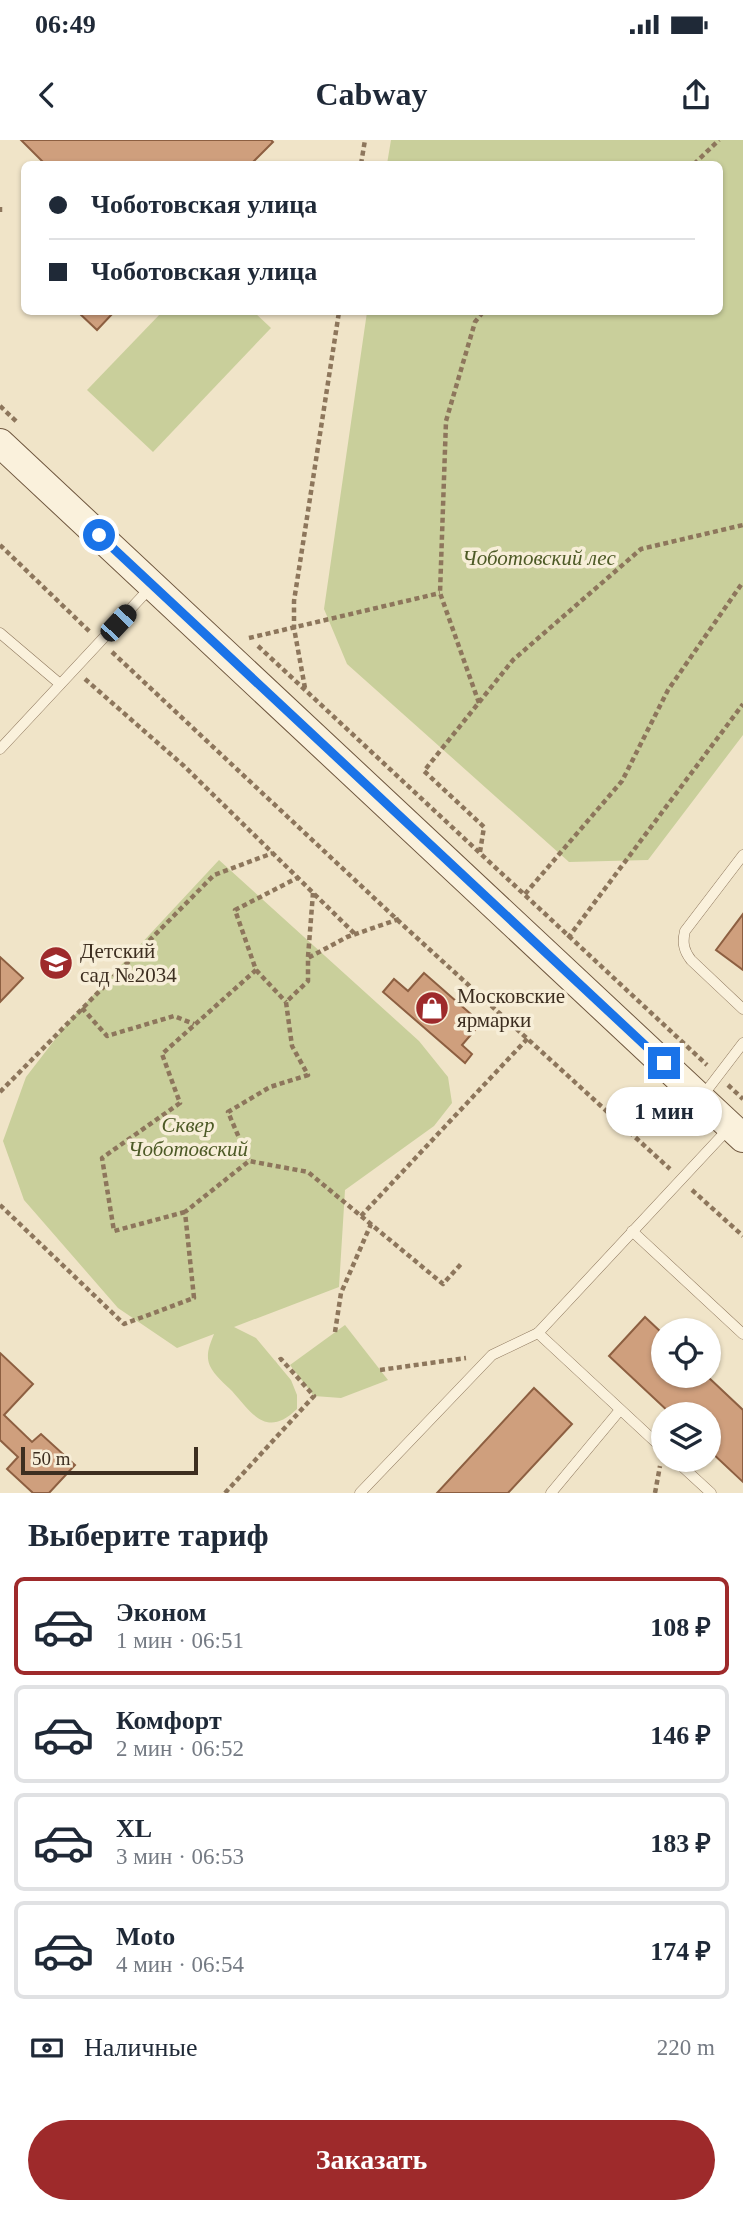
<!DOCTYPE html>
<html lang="ru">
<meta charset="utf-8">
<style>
body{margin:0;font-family:"Times New Roman",serif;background:#f6f6f7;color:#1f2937;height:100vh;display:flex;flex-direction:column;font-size:26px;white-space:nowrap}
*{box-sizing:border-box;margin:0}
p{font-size:23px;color:#747a83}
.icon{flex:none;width:38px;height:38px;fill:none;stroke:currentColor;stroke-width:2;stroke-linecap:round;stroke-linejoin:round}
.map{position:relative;height:1353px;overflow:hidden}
.panel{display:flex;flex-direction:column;background:#fff;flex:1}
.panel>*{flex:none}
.banner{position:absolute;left:21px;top:21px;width:702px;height:154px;border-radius:10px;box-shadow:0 2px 5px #0004;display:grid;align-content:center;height:154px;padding:0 28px;background:#fff}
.buttons{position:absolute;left:651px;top:1178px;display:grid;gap:14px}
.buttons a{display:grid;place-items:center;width:70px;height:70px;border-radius:50%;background:#fff;box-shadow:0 2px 5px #0004;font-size:35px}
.scale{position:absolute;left:21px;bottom:18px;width:177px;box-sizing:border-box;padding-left:7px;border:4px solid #3d2e20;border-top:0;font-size:19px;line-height:24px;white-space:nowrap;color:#3d2e20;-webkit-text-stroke:5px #f7eed8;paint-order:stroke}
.end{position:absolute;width:32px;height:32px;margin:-16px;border:9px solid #1a73e8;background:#fff;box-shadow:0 0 0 4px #fff}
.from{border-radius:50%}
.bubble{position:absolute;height:49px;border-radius:24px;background:#fff;box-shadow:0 2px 5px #0004;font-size:23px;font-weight:700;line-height:49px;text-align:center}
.car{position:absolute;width:21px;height:42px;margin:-21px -10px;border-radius:9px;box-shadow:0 0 5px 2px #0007;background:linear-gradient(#222 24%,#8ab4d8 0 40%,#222 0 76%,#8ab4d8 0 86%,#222 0)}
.banner b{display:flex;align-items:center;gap:24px;height:66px;font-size:26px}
.banner b+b{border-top:2px solid #e0e1e3}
.banner i{width:18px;height:18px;background:#1f2937}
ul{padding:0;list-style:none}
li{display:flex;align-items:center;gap:21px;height:98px;margin:0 14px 10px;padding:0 14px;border:4px solid #e0e1e3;border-radius:10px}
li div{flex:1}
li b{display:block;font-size:26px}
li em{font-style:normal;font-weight:700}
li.active{border-color:#9e2a2b}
li>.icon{width:63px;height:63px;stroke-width:1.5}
h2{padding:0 28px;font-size:32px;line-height:84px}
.pay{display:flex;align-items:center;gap:18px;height:77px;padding:0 28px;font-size:26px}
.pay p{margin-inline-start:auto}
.cta{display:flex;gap:14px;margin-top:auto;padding:14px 28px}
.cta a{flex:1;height:80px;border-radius:42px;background:#9e2a2b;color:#fff;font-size:28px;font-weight:700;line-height:80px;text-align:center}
.status{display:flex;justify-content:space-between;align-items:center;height:49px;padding:0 35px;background:#fff;direction:ltr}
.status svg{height:19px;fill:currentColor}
header{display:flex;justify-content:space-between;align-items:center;height:91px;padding:0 28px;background:#fff;font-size:32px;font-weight:700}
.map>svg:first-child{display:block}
</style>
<div class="status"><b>06:49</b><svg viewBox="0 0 49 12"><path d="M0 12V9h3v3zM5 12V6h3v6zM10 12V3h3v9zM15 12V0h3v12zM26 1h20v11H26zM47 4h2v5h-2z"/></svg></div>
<header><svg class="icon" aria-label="back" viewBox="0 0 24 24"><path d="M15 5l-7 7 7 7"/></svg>Cabway<svg class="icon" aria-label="share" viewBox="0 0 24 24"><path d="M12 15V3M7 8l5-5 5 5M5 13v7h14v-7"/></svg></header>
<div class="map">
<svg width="743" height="1353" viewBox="0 0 743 1353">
<rect width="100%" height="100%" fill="#f0e4c8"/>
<!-- green -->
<g fill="#c9cf9b">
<path d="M391,0H743V595L648,720L569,722L347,524L324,469L367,172H719V24H387Z"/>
<path d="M162,172H254L271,188L153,312L87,250Z"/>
<path d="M219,720L419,901L448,937L452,963L434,986L345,1050L339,1147L234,1187L256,1198L291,1240L297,1255V1269C267,1298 253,1275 232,1251C225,1244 214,1235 210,1226C205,1214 210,1205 214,1194L177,1208L118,1168L24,1060L3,1001L26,937L70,880Z"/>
<path d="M345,1185L388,1240L341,1258L314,1256L290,1225Z"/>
</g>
<!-- building -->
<g fill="#cf9f7d" stroke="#8d5f41" stroke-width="2">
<path d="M21,0H271L273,2L251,24H45Z"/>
<path d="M78,172H114L97,190Z"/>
<path d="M743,774V830L716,810Z"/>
<path d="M0,817L23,838L0,862Z"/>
<path d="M424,833L481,883L462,905L472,914L465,923L383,852L394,839L408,851Z"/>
<path d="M645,1177L663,1194V1236H707L743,1270V1342L709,1310V1274H671L609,1216Z"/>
<path d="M0,1213L33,1244L4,1275L32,1302L41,1294L75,1325L49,1353H33L7,1329L18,1317L0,1300Z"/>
<path d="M534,1248L572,1284L508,1353H437Z"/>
</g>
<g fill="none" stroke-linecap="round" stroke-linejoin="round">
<!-- lane casing -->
<g stroke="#8d765c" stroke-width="11">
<g id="lane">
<path d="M0,493L60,544"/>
<path d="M0,609L150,448"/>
<path d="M743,715L685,791C682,803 684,811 691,820L743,869"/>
<path d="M701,958L743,903"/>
<path d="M632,1091L743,1194"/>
<path d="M663,1309L538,1193L730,987"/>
<path d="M675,1320L711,1353"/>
<path d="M360,1353L492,1215L538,1193"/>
<path d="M551,1353L620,1270"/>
</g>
</g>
<!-- secondary casing -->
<g stroke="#6f573f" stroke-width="30">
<path id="secondary" d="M0,303L743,998"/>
</g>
<!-- path -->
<g stroke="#8d765c" stroke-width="4.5" stroke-dasharray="5 3.5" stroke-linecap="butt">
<path d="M361,24L365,0"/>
<path d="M694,24L719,0"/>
<path d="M0,67V73"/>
<path d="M0,266L18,283"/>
<path d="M0,405L90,492"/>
<path d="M249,498L440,453"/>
<path d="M258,506L707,925"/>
<path d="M112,512L405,787L670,1029"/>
<path d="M85,539L184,626L355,794"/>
<path d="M305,548L294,488V461L339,172"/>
<path d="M479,563L440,453L446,281L475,182L483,172"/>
<path d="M480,712L484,687L424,631L513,520L641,409L743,385"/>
<path d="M525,754L622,641L668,550L743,442"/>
<path d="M399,779L347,797L308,818V841L286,862L292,906L308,935L270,947L228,972L249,1021L308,1032L443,1144L461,1124"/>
<path d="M568,798L743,564"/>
<path d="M308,817L313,753"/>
<path d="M256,830L286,862"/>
<path d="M82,868L107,896L174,876L194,884"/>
<path d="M728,945L743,959"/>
<path d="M0,952L214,735L273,713"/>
<path d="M692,1050L743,1096"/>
<path d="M0,1065L124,1184L194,1158L185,1072L249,1021"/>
<path d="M185,1072L114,1091L102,1018L180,963L162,914L256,830L235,770L299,737"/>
<path d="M361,1076L528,898"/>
<path d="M335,1192L341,1153L371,1084"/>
<path d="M380,1230L466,1218"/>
<path d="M225,1353L314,1256L281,1219L276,1222"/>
<path d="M655,1353L660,1326"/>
</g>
<!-- lane -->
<use href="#lane" stroke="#faf1dc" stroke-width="10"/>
<!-- secondary -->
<use href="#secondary" stroke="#faf1dc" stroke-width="28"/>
</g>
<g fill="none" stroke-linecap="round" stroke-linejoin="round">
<!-- route -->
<path stroke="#1a73e8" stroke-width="9" d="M99,395L664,923"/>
</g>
<!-- icons -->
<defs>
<g id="school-disc" transform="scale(1.75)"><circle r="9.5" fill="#9e2a2b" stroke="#f7eed8"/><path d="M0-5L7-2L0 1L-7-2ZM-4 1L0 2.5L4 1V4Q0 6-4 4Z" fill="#fff"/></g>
<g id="shop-disc" transform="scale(1.75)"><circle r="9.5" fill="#9e2a2b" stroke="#f7eed8"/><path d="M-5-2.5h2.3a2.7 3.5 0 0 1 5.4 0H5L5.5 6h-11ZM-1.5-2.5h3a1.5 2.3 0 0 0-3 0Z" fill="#fff"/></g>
</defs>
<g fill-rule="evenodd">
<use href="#school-disc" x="56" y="823"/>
<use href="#shop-disc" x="432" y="868"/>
</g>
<g text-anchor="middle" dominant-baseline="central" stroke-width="7" stroke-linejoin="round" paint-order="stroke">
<!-- park labels -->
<g font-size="21" font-style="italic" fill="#4d5a26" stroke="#f7eed8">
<text x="539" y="418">Чоботовский лес</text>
<text x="188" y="985">Сквер<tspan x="188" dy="24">Чоботовский</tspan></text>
</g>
<!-- poi labels -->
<g font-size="21" fill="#3d2e20" stroke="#f7eed8" text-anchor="start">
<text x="80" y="811">Детский<tspan x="80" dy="24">сад №2034</tspan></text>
<text x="457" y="856">Московские<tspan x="457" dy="24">ярмарки</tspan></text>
</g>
</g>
</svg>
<div class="buttons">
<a><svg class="icon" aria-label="locate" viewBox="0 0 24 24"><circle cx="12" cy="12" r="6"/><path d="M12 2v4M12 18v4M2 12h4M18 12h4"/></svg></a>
<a><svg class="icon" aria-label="layers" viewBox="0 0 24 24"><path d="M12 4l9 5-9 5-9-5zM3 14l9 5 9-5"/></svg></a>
</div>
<div class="scale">50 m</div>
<i class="end from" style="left:99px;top:395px"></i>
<i class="end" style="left:664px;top:923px"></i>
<div class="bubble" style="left:606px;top:947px;width:116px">1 мин</div>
<i class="car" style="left:118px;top:483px;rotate:43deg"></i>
<div class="banner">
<b><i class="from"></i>Чоботовская улица</b>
<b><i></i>Чоботовская улица</b>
</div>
</div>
<section class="panel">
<h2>Выберите тариф</h2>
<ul>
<li class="active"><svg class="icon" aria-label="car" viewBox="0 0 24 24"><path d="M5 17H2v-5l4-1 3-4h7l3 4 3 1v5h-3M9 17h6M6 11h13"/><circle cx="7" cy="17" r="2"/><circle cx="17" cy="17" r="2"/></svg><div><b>Эконом</b><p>1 мин · 06:51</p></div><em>108 ₽</em></li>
<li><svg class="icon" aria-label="car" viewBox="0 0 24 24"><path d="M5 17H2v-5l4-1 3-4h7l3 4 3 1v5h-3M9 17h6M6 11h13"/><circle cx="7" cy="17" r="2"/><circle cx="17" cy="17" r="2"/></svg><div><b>Комфорт</b><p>2 мин · 06:52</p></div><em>146 ₽</em></li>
<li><svg class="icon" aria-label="car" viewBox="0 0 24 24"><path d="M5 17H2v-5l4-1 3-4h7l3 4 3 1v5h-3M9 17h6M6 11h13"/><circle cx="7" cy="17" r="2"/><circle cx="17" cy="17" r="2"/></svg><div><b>XL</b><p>3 мин · 06:53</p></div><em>183 ₽</em></li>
<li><svg class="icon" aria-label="car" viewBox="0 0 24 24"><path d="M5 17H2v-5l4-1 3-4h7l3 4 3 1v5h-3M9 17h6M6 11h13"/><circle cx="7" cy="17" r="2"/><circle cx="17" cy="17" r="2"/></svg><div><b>Moto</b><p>4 мин · 06:54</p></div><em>174 ₽</em></li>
</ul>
<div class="pay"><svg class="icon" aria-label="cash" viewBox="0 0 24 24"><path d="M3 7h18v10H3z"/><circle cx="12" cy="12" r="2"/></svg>Наличные<p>220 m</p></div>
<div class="cta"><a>Заказать</a></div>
</section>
